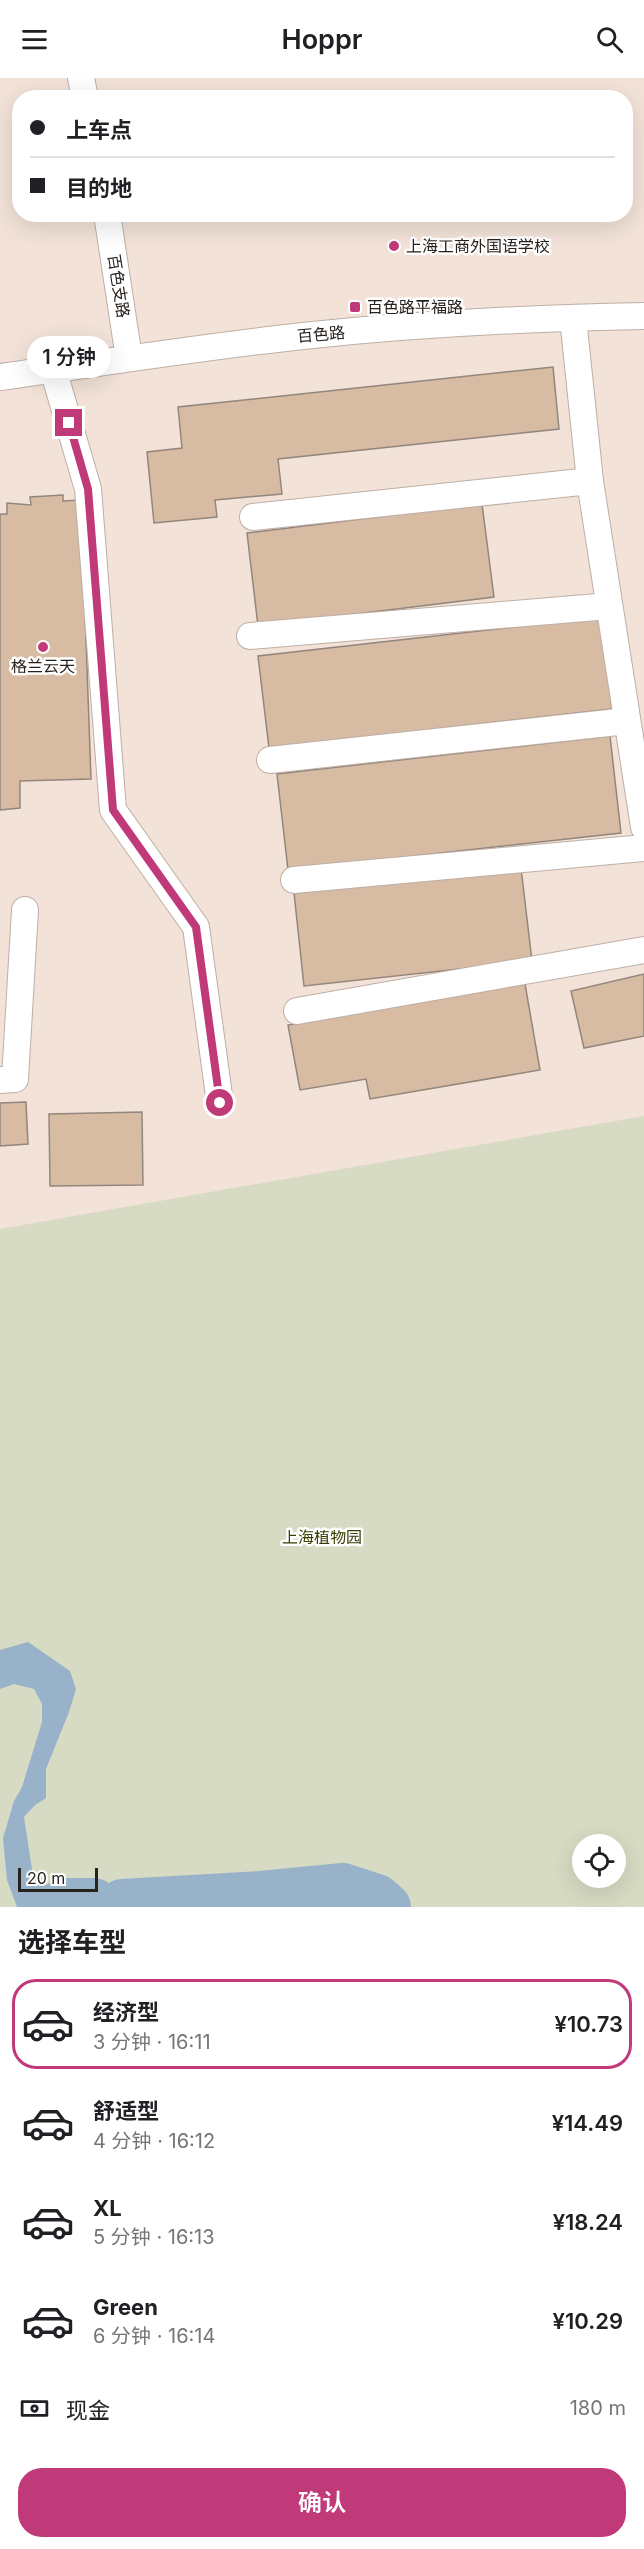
<!DOCTYPE html>
<html lang="zh">
<meta charset="utf-8">
<style>
body{margin:0;font-family:Inter,"Noto Sans SC",sans-serif;background:#f2f2f2;color:#202124;height:100vh;display:flex;flex-direction:column;font-size:22px;white-space:nowrap}
*{box-sizing:border-box;margin:0}
p{font-size:20px;color:#757577}
.icon{flex:none;width:33px;height:33px;fill:none;stroke:currentColor;stroke-width:2;stroke-linecap:round;stroke-linejoin:round}
.map{position:relative;height:1829px;overflow:hidden}
.details{display:flex;flex-direction:column;background:#fff;flex:1}
.details>*{flex:none}
.top-card{position:absolute;left:12px;top:12px;width:621px;height:132px;border-radius:24px;box-shadow:0 6px 24px #0002;display:grid;align-content:center;height:132px;padding:0 18px;background:#fff}
.controls{position:absolute;left:572px;top:1756px;display:grid;gap:12px}
.controls a{display:grid;place-items:center;width:54px;height:54px;border-radius:50%;background:#fff;box-shadow:0 6px 24px #0002;font-size:30px}
.scale{position:absolute;left:18px;bottom:15px;width:80px;box-sizing:border-box;padding-left:6px;border:3px solid #27221e;border-top:0;font-size:16px;line-height:21px;white-space:nowrap;color:#27221e;-webkit-text-stroke:4px #fff;paint-order:stroke}
.end{position:absolute;width:27px;height:27px;margin:-14px;border:8px solid #c03979;background:#fff;box-shadow:0 0 0 3px #fff}
.from{border-radius:50%}
.bubble{position:absolute;height:42px;border-radius:21px;background:#fff;box-shadow:0 6px 24px #0002;font-size:20px;font-weight:600;line-height:42px;text-align:center}
.top-card b{display:flex;align-items:center;gap:21px;height:57px;font-size:22px}
.top-card b+b{border-top:2px solid #e0e0e0}
.top-card i{width:15px;height:15px;background:#202124}
ul{padding:0;list-style:none}
li{display:flex;align-items:center;gap:18px;height:90px;margin:0 12px 9px;padding:0 6px;border:3px solid transparent;border-radius:24px}
li div{flex:1}
li b{display:block;font-size:22px}
li em{font-style:normal;font-weight:600}
li.current{border-color:#c03979}
li>.icon{width:54px;height:54px;stroke-width:1.5}
h2{padding:0 18px;font-size:27px;line-height:72px}
.pay{display:flex;align-items:center;gap:15px;height:66px;padding:0 18px;font-size:22px}
.pay p{margin-inline-start:auto}
.primary-button{display:flex;gap:12px;margin-top:auto;padding:12px 18px}
.primary-button a{flex:1;height:69px;border-radius:24px;background:#c03979;color:#fff;font-size:24px;font-weight:600;line-height:69px;text-align:center}
header{display:flex;justify-content:space-between;align-items:center;height:78px;padding:0 18px;background:#fff;font-size:27px;font-weight:600}
.map>svg:first-child{display:block}
</style>
<header><svg class="icon" aria-label="menu" viewBox="0 0 24 24"><path d="M4 6h16M4 12h16M4 18h16"/></svg>Hoppr<svg class="icon" aria-label="search" viewBox="0 0 24 24"><circle cx="10" cy="10" r="6"/><path d="M15 15l6 6"/></svg></header>
<div class="map">
<svg width="644" height="1829" viewBox="0 0 644 1829">
<rect width="100%" height="100%" fill="#f2e2d8"/>
<!-- green -->
<path fill="#d7dbc3" fill-rule="evenodd" d="M644,1038V1829H0V1151ZM582,1767H615V1800H582Z"/>
<!-- water -->
<path fill="#97b2c9" d="M28,1564L70,1593L76,1611L69,1634L46,1691V1720L35,1727L24,1739L33,1798C45,1805 65,1812 63,1829H17L7,1802L3,1760L14,1723L22,1709L42,1644V1626L34,1611L14,1606L0,1611V1572Z"/>
<g fill="none" stroke-linecap="round" stroke-linejoin="round">
<!-- river -->
<g stroke="#97b2c9" stroke-width="48">
<path d="M64,1824H94"/>
<path d="M122,1825L261,1817L343,1809L377,1820L387,1829"/>
</g>
</g>
<!-- building -->
<g fill="#d7bba3" stroke="#93867c" stroke-width="1.5">
<path d="M553,289L559,351L278,381L282,416L215,422L217,439L154,445L147,374L182,370L178,329Z"/>
<path d="M63,417V423L81,422L91,701L20,703V730L0,732V436H7V425L31,427L30,419Z"/>
<path d="M482,426L494,519L258,548L247,455Z"/>
<path d="M602,539L612,631L269,670L258,578Z"/>
<path d="M610,658L621,755L288,792L277,696Z"/>
<path d="M521,790L532,883L304,908L294,815Z"/>
<path d="M644,896V958L584,970L571,913Z"/>
<path d="M525,906L540,992L370,1021L366,1001L300,1012L288,947Z"/>
<path d="M26,1024L28,1066L0,1068V1025Z"/>
<path d="M142,1034L143,1107L50,1108L49,1036Z"/>
</g>
<g fill="none" stroke-linecap="round" stroke-linejoin="round">
<!-- minor casing -->
<g stroke="#beafa6" stroke-width="28">
<g id="minor">
<path d="M81,0L85,20"/>
<path d="M107,136L129,280"/>
<path d="M573,240L590,403"/>
<path d="M53,291L88,411L113,732L196,849L220,1025"/>
<path d="M0,299C101,285 201,269 303,258C416,246 530,240 644,238"/>
<path d="M253,439L590,403L644,749"/>
<path d="M250,558L609,528"/>
<path d="M270,682L627,643"/>
<path d="M294,802L644,770"/>
<path d="M297,933L644,872"/>
<path d="M0,1002L15,1001L25,832"/>
</g>
</g>
<!-- minor -->
<use href="#minor" stroke="#fff" stroke-width="26"/>
</g>
<g fill="none" stroke-linecap="round" stroke-linejoin="round">
<!-- route -->
<path stroke="#c03979" stroke-width="8" d="M69,345L88,411L113,732L196,849L220,1025"/>
</g>
<!-- markers -->
<g fill="#c03979" stroke="#fff" stroke-width="2">
<circle cx="394" cy="168" r="6"/>
<rect x="349" y="223" width="12" height="12" rx="3"/>
<circle cx="43" cy="569" r="6"/>
</g>
<g text-anchor="middle" dominant-baseline="central" stroke-width="5" stroke-linejoin="round" paint-order="stroke">
<!-- poi labels -->
<g font-size="16" fill="#27221e" stroke="#fff" text-anchor="start">
<text x="406" y="168">上海工商外国语学校</text>
<text x="367" y="229">百色路平福路</text>
<text x="43" y="588" text-anchor="middle">格兰云天</text>
</g>
<!-- street labels -->
<g font-size="16" fill="#27221e" stroke="#fff">
<text transform="translate(119 208) rotate(81)">百色支路</text>
<text transform="translate(321 256) rotate(-5)">百色路</text>
</g>
<!-- park labels -->
<g font-size="16" fill="#393d02" stroke="#fff">
<text x="322" y="1459">上海植物园</text>
</g>
</g>
</svg>
<div class="controls">
<a><svg class="icon" aria-label="locate" viewBox="0 0 24 24"><circle cx="12" cy="12" r="6"/><path d="M12 2v4M12 18v4M2 12h4M18 12h4"/></svg></a>
</div>
<div class="scale">20 m</div>
<i class="end from" style="left:220px;top:1025px"></i>
<i class="end" style="left:69px;top:345px"></i>
<div class="bubble" style="left:27px;top:258px;width:84px">1 分钟</div>
<div class="top-card">
<b><i class="from"></i>上车点</b>
<b><i></i>目的地</b>
</div>
</div>
<section class="details">
<h2>选择车型</h2>
<ul>
<li class="current"><svg class="icon" aria-label="car" viewBox="0 0 24 24"><path d="M5 17H2v-5l4-1 3-4h7l3 4 3 1v5h-3M9 17h6M6 11h13"/><circle cx="7" cy="17" r="2"/><circle cx="17" cy="17" r="2"/></svg><div><b>经济型</b><p>3 分钟 · 16:11</p></div><em>¥10.73</em></li>
<li><svg class="icon" aria-label="car" viewBox="0 0 24 24"><path d="M5 17H2v-5l4-1 3-4h7l3 4 3 1v5h-3M9 17h6M6 11h13"/><circle cx="7" cy="17" r="2"/><circle cx="17" cy="17" r="2"/></svg><div><b>舒适型</b><p>4 分钟 · 16:12</p></div><em>¥14.49</em></li>
<li><svg class="icon" aria-label="car" viewBox="0 0 24 24"><path d="M5 17H2v-5l4-1 3-4h7l3 4 3 1v5h-3M9 17h6M6 11h13"/><circle cx="7" cy="17" r="2"/><circle cx="17" cy="17" r="2"/></svg><div><b>XL</b><p>5 分钟 · 16:13</p></div><em>¥18.24</em></li>
<li><svg class="icon" aria-label="car" viewBox="0 0 24 24"><path d="M5 17H2v-5l4-1 3-4h7l3 4 3 1v5h-3M9 17h6M6 11h13"/><circle cx="7" cy="17" r="2"/><circle cx="17" cy="17" r="2"/></svg><div><b>Green</b><p>6 分钟 · 16:14</p></div><em>¥10.29</em></li>
</ul>
<div class="pay"><svg class="icon" aria-label="cash" viewBox="0 0 24 24"><path d="M3 7h18v10H3z"/><circle cx="12" cy="12" r="2"/></svg>现金<p>180 m</p></div>
<div class="primary-button"><a>确认</a></div>
</section>
